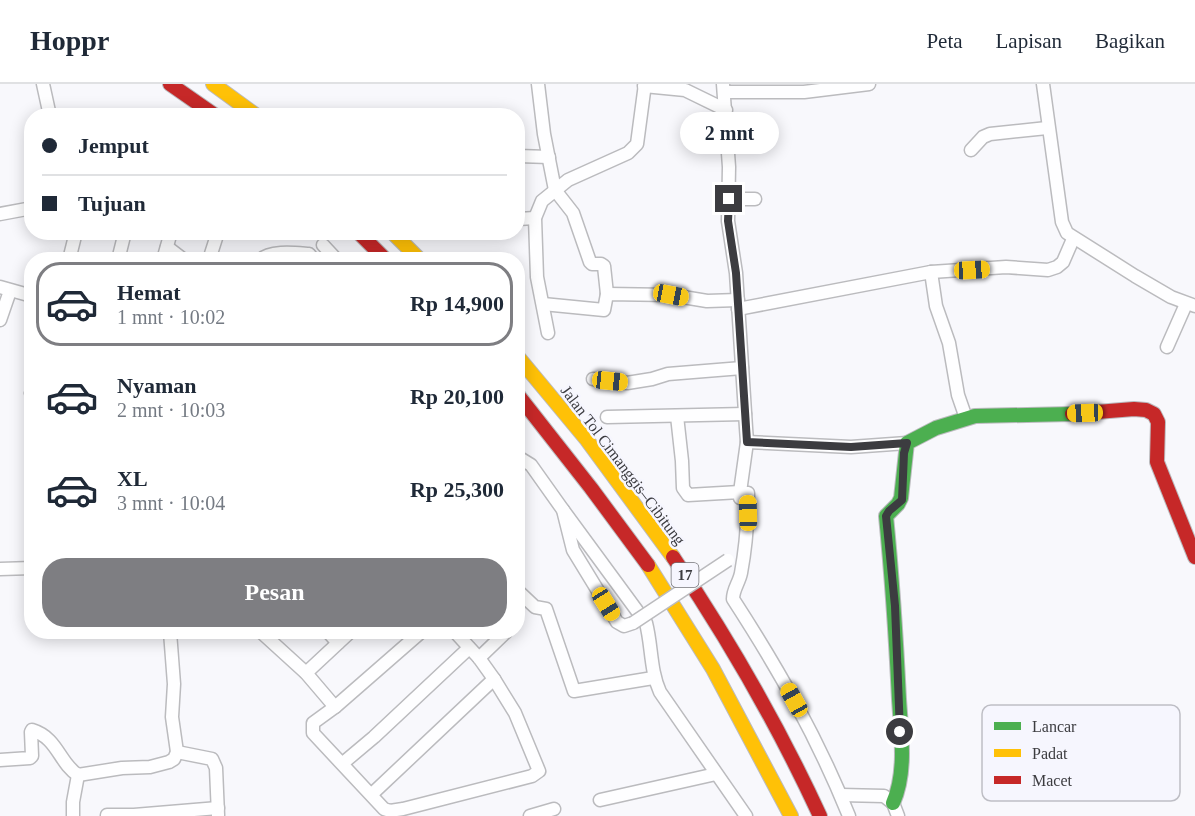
<!DOCTYPE html>
<html lang="id">
<meta charset="utf-8">
<style>
body{margin:0;font-family:Georgia,serif;background:#f6f6f7;color:#1f2937;height:100vh;display:flex;flex-direction:column;font-size:22px;white-space:nowrap}
*{box-sizing:border-box;margin:0}
p{font-size:20px;color:#747a83}
.icon{flex:none;width:33px;height:33px;fill:none;stroke:currentColor;stroke-width:2;stroke-linecap:round;stroke-linejoin:round}
.map{position:relative;flex:1;overflow:hidden}
.panel{position:absolute;left:24px;top:168px;width:501px;height:387px;display:flex;flex-direction:column;background:#fff;border-radius:24px;box-shadow:0 3px 15px #0003}
.panel>*{flex:none}
.banner{position:absolute;left:24px;top:24px;width:501px;height:132px;border-radius:24px;box-shadow:0 3px 15px #0003;display:grid;align-content:center;height:132px;padding:0 18px;background:#fff}
.end{position:absolute;width:27px;height:27px;margin:-14px;border:8px solid #3c3c40;background:#fff;box-shadow:0 0 0 3px #fff}
.from{border-radius:50%}
.bubble{position:absolute;height:42px;border-radius:21px;background:#fff;box-shadow:0 3px 15px #0003;font-size:20px;font-weight:700;line-height:42px;text-align:center}
.car{position:absolute;width:18px;height:36px;margin:-18px -9px;border-radius:8px;box-shadow:0 0 4px 2px #0007;background:linear-gradient(#f5c518 24%,#345 0 40%,#f5c518 0 76%,#345 0 86%,#f5c518 0)}
.banner b{display:flex;align-items:center;gap:21px;height:57px;font-size:22px}
.banner b+b{border-top:2px solid #e0e1e3}
.banner i{width:15px;height:15px;background:#1f2937}
ul{padding:10px 0 0;list-style:none}
li{display:flex;align-items:center;gap:18px;height:84px;margin:0 12px 9px;padding:0 6px;border:3px solid transparent;border-radius:24px}
li div{flex:1}
li b{display:block;font-size:22px}
li em{font-style:normal;font-weight:700}
li.selected{border-color:#7e7e82}
li>.icon{width:54px;height:54px;stroke-width:1.5}
.button{display:flex;gap:12px;margin-top:auto;padding:12px 18px}
.button a{flex:1;height:69px;border-radius:24px;background:#7e7e82;color:#fff;font-size:24px;font-weight:700;line-height:69px;text-align:center}
header{display:flex;align-items:center;gap:36px;box-sizing:border-box;height:84px;padding:0 30px;background:#fff;border-bottom:2px solid #e0e1e3}
header strong{font-size:28px}
nav{display:flex;gap:33px;margin-inline-start:auto;font-size:21px}
.map>svg:first-child{display:block}
</style>
<header>
<strong>Hoppr</strong>
<nav><a>Peta</a><a>Lapisan</a><a>Bagikan</a></nav>
</header>
<div class="map">
<svg width="1195" height="732" viewBox="0 0 1195 732">
<rect width="100%" height="100%" fill="#f8f8fc"/>
<g fill="none" stroke-linecap="round" stroke-linejoin="round">
<!-- street casing -->
<g stroke="#bbbbbe" stroke-width="15">
<g id="street">
<path d="M43,0L50,32"/>
<path d="M538,0L544,50L555,106L573,129L590,178L592,180H601L604,182L607,210"/>
<path d="M723,0L729,83L728,137L736,189L746,344L747,358L740,408L748,409C748,436 746,462 741,489C739,499 733,505 733,515C779,586 817,653 849,732"/>
<path d="M1043,0L1062,138L1067,149L1135,192L1171,213L1195,222"/>
<path d="M644,2L685,6L726,26"/>
<path d="M725,8H804L869,0"/>
<path d="M971,66L983,53L990,50L1047,44"/>
<path d="M518,72L549,73"/>
<path d="M729,115H755"/>
<path d="M0,130L32,124"/>
<path d="M518,135L535,134"/>
<path d="M323,161L337,176"/>
<path d="M167,163L184,176"/>
<path d="M69,176L76,148"/>
<path d="M118,176L125,148"/>
<path d="M163,176L171,148"/>
<path d="M209,176L218,148"/>
<path d="M260,176C271,166 295,169 309,170L314,176"/>
<path d="M931,188L936,222L949,259L958,311L966,334"/>
<path d="M0,203L32,212"/>
<path d="M543,220L604,226L607,210L671,211L707,217L738,216"/>
<path d="M738,225L931,188L1006,183L1048,186L1057,183L1063,178L1073,155"/>
<path d="M0,236L10,207"/>
<path d="M548,249L537,193L535,134L542,117L568,96L628,69L637,60L645,0"/>
<path d="M1167,263L1186,220"/>
<path d="M593,295L627,299L652,295L668,290L742,284"/>
<path d="M31,309L32,307"/>
<path d="M677,332L682,377L683,404L688,411L740,408V414"/>
<path d="M607,333L745,330"/>
<path d="M747,358L851,363L907,359"/>
<path d="M518,373L531,381L563,426L573,466L617,538L624,542L633,539"/>
<path d="M563,426L646,539C652,562 650,586 660,608L746,732"/>
<path d="M0,485L32,484"/>
<path d="M518,507L535,523L546,525L574,607L653,594"/>
<path d="M261,548L306,589L335,623"/>
<path d="M328,548L338,559"/>
<path d="M421,548L335,623L313,639V649L384,725L390,727L403,725L532,692L539,687L515,629L494,595"/>
<path d="M479,574L506,548"/>
<path d="M306,589L350,548"/>
<path d="M177,668L212,675L216,684L218,731"/>
<path d="M0,676L30,674L32,672L31,648L32,646C58,654 59,679 78,691L122,684L150,683L169,678L174,675L177,668L172,633L174,600L170,548"/>
<path d="M343,679L374,653L469,564"/>
<path d="M372,710L494,595L479,574L455,548"/>
<path d="M841,711L884,712L893,719L898,732"/>
<path d="M600,716L716,690"/>
<path d="M107,731H134L218,724"/>
<path d="M73,732V718L78,691"/>
<path d="M530,732L554,725"/>
</g>
</g>
<!-- fast casing -->
<g stroke="#bbbbbe" stroke-width="16">
<path id="fast" d="M893,719C907,688 901,648 899,615C896,554 892,493 886,432L898,420L901,414L907,359L936,344L975,332L1072,330"/>
</g>
<!-- slow casing -->
<g stroke="#bbbbbe" stroke-width="16">
<g id="slow">
<path d="M213,0L257,32"/>
<path d="M392,148L420,176"/>
<path d="M518,273L587,356L673,473"/>
<path d="M648,481L713,585L791,732"/>
</g>
</g>
<!-- jam casing -->
<g stroke="#bbbbbe" stroke-width="16">
<g id="jam">
<path d="M170,0L216,32"/>
<path d="M358,148L386,176"/>
<path d="M518,311L591,404L648,481"/>
<path d="M1072,330L1134,325L1146,326L1154,330L1158,338L1157,378L1195,473"/>
<path d="M673,473C729,556 778,641 820,732"/>
</g>
</g>
<!-- street -->
<use href="#street" stroke="#fefeff" stroke-width="12"/>
<!-- fast -->
<use href="#fast" stroke="#4caf50" stroke-width="14"/>
<!-- slow -->
<use href="#slow" stroke="#ffc107" stroke-width="14"/>
<!-- jam -->
<use href="#jam" stroke="#c62828" stroke-width="14"/>
<!-- street-bridge casing -->
<g stroke="#bbbbbe" stroke-width="15" stroke-linecap="butt">
<path id="street-bridge" d="M633,539L728,476"/>
</g>
<!-- street-bridge -->
<use href="#street-bridge" stroke="#fefeff" stroke-width="12"/>
</g>
<g fill="none" stroke-linecap="round" stroke-linejoin="round">
<!-- route -->
<path stroke="#3c3c40" stroke-width="8" d="M729,115L728,137L736,189L747,358L851,363L907,359L904,369L902,416L889,427L886,432L895,522L900,648"/>
</g>
<g text-anchor="middle" dominant-baseline="central" stroke-width="5" stroke-linejoin="round" paint-order="stroke">
<!-- shield labels -->
<rect fill="#f6f6fe" stroke="#747479" stroke-width="1.5" x="671.5" y="479" width="27" height="24" rx="4.5"/>
<g font-size="15" font-weight="bold" fill="#3c3c40">
<text x="685" y="491">17</text>
</g>
<!-- street labels -->
<g font-size="16" fill="#3c3c40" stroke="#f6f6fe">
<text transform="translate(623 381) rotate(53)">Jalan Tol Cimanggis–Cibitung</text>
</g>
</g>
<!-- legend -->
<rect x="982" y="621" width="198" height="96" rx="9" fill="#f6f6fe" stroke="#bebec5" stroke-width="1.5"/>
<rect x="994" y="638" width="27" height="8" fill="#4caf50"/>
<rect x="994" y="665" width="27" height="8" fill="#ffc107"/>
<rect x="994" y="692" width="27" height="8" fill="#c62828"/>
<g font-size="16" fill="#3c3c40">
<text x="1032" y="648">Lancar</text>
<text x="1032" y="675">Padat</text>
<text x="1032" y="702">Macet</text>
</g>
</svg>
<i class="end from" style="left:900px;top:648px"></i>
<i class="end" style="left:729px;top:115px"></i>
<div class="bubble" style="left:680px;top:28px;width:99px">2 mnt</div>
<i class="car" style="left:972px;top:186px;rotate:87deg"></i>
<i class="car" style="left:671px;top:211px;rotate:101deg"></i>
<i class="car" style="left:610px;top:297px;rotate:96deg"></i>
<i class="car" style="left:1085px;top:329px;rotate:268deg"></i>
<i class="car" style="left:748px;top:429px;rotate:359deg"></i>
<i class="car" style="left:606px;top:520px;rotate:148deg"></i>
<i class="car" style="left:794px;top:616px;rotate:331deg"></i>
<div class="banner">
<b><i class="from"></i>Jemput</b>
<b><i></i>Tujuan</b>
</div>
<section class="panel">
<ul>
<li class="selected"><svg class="icon" aria-label="car" viewBox="0 0 24 24"><path d="M5 17H2v-5l4-1 3-4h7l3 4 3 1v5h-3M9 17h6M6 11h13"/><circle cx="7" cy="17" r="2"/><circle cx="17" cy="17" r="2"/></svg><div><b>Hemat</b><p>1 mnt · 10:02</p></div><em>Rp 14,900</em></li>
<li><svg class="icon" aria-label="car" viewBox="0 0 24 24"><path d="M5 17H2v-5l4-1 3-4h7l3 4 3 1v5h-3M9 17h6M6 11h13"/><circle cx="7" cy="17" r="2"/><circle cx="17" cy="17" r="2"/></svg><div><b>Nyaman</b><p>2 mnt · 10:03</p></div><em>Rp 20,100</em></li>
<li><svg class="icon" aria-label="car" viewBox="0 0 24 24"><path d="M5 17H2v-5l4-1 3-4h7l3 4 3 1v5h-3M9 17h6M6 11h13"/><circle cx="7" cy="17" r="2"/><circle cx="17" cy="17" r="2"/></svg><div><b>XL</b><p>3 mnt · 10:04</p></div><em>Rp 25,300</em></li>
</ul>
<div class="button"><a>Pesan</a></div>
</section>
</div>
